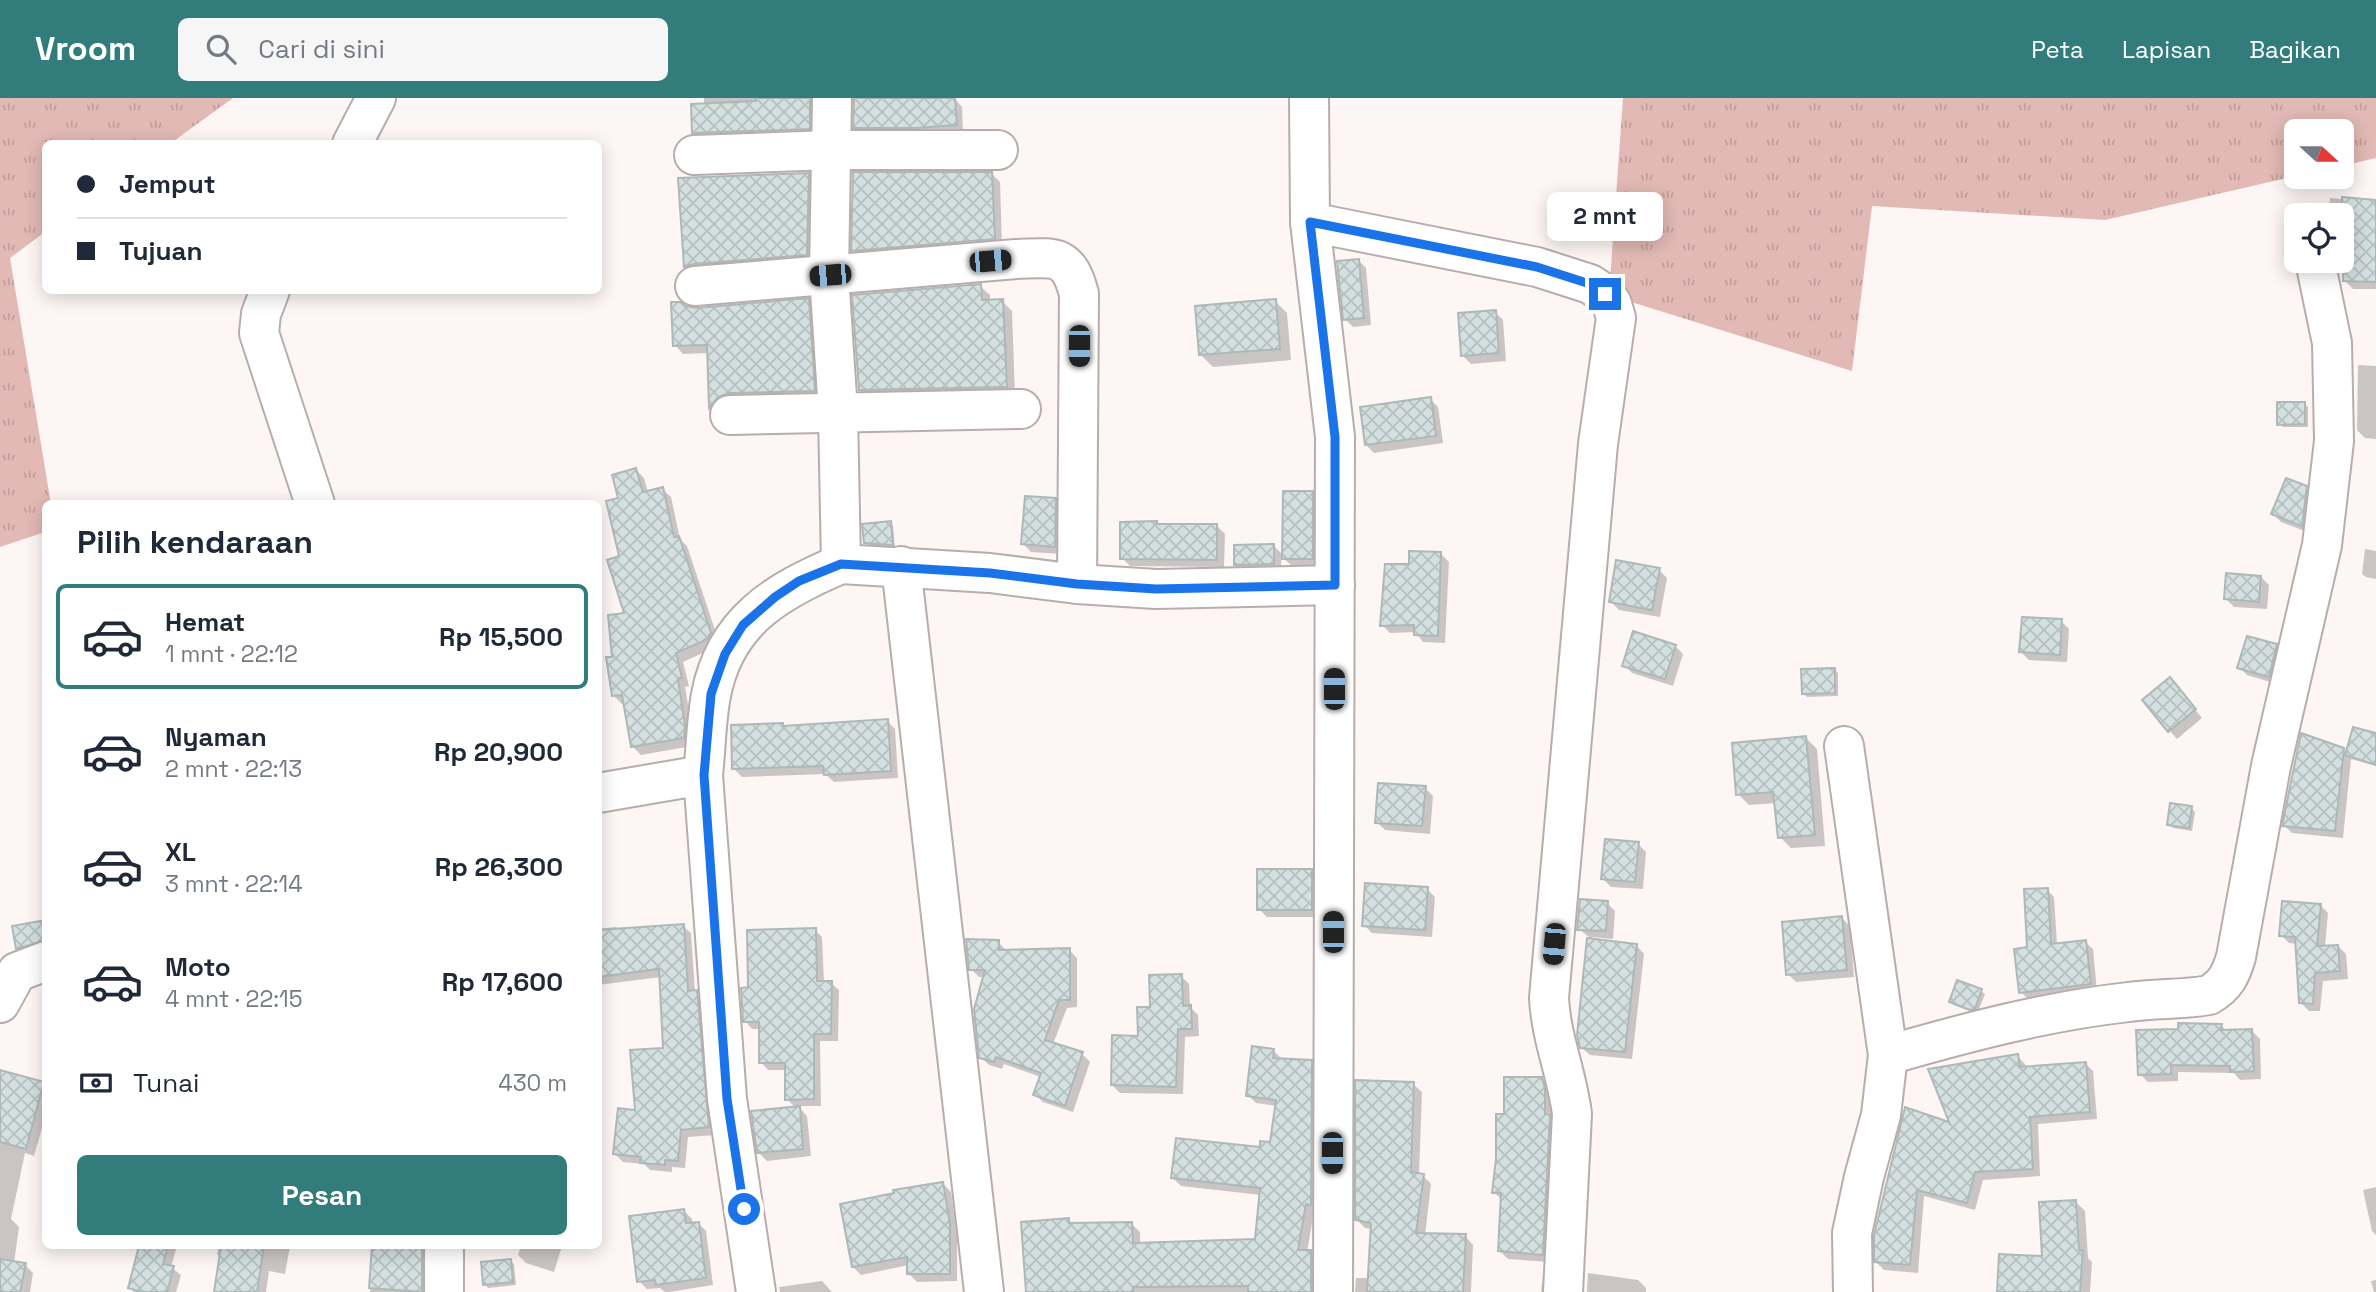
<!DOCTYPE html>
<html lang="id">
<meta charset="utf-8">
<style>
body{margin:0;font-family:"Space Grotesk",sans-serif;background:#f6f6f7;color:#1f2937;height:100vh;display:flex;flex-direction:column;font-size:26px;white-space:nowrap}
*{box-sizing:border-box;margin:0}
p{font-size:23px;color:#747a83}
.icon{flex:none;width:38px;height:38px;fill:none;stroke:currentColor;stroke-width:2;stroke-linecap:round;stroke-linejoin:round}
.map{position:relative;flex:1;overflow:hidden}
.drawer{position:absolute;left:42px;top:402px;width:560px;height:749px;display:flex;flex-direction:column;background:#fff;border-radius:10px;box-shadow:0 4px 18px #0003}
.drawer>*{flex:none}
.guide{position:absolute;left:42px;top:42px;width:560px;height:154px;border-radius:10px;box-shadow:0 4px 18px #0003;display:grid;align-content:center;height:154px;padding:0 35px;background:#fff}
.needle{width:46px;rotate:111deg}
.buttons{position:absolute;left:2284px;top:21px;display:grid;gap:14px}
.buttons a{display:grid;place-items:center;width:70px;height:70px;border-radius:10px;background:#fff;box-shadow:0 4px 18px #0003;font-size:35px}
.end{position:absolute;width:32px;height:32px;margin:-16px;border:9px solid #1a73e8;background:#fff;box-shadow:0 0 0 4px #fff}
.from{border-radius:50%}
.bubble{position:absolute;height:49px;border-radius:10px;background:#fff;box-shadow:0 4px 18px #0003;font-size:23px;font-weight:700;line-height:49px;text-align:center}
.car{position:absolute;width:21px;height:42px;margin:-21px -10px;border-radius:9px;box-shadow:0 0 5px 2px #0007;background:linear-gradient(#222 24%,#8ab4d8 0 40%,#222 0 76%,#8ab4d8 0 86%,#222 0)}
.guide b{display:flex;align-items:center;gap:24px;height:66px;font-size:26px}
.guide b+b{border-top:2px solid #e0e1e3}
.guide i{width:18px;height:18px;background:#1f2937}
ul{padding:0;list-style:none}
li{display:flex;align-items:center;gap:21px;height:105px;margin:0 14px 10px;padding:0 21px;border:4px solid transparent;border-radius:10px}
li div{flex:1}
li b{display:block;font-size:26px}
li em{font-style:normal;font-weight:700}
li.current{border-color:#337c7c}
li>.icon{width:63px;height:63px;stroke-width:1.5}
h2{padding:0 35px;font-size:32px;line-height:84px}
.pay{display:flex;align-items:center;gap:18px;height:77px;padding:0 35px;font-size:26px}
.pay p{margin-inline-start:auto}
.cta{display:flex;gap:14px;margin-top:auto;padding:14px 35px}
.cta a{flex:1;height:80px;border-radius:10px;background:#337c7c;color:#fff;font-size:28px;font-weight:700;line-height:80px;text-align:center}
header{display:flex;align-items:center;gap:42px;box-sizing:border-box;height:98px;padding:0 35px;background:#337c7c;color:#fff}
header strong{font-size:33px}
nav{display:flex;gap:38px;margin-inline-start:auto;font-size:24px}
.search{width:490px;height:63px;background:#f6f6f7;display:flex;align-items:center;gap:18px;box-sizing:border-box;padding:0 24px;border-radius:10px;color:#747a83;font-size:26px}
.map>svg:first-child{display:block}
</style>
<header>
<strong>Vroom</strong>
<div class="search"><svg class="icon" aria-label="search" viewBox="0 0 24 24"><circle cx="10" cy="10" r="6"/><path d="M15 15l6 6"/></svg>Cari di sini</div>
<nav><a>Peta</a><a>Lapisan</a><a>Bagikan</a></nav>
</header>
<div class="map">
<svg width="2376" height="1194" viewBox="0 0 2376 1194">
<defs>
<pattern id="grass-tufts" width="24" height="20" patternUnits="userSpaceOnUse" patternTransform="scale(1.75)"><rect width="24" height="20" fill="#e2b9b4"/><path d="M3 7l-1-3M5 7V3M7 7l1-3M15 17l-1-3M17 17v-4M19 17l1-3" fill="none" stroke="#c29f9a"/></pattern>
<pattern id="building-cross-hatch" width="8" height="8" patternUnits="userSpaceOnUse" patternTransform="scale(1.75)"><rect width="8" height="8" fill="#d3e0df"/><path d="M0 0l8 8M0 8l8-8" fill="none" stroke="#b5c0bf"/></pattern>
</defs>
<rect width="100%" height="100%" fill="#fdf6f5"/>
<!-- grass -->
<g fill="url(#grass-tufts)">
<path d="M0,0H233L171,45L46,46L45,134L10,160L51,406H46L45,434L0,449Z"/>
<path d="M1623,0H2376V60L2342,68V33H2296V78L2105,122L1872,108L1852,273L1609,197Z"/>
</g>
<!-- shadow -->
<g fill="#0003">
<path d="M704,0H819L816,38L701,42L694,35L704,7Z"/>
<path d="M927,0L955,1L962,9L963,34L863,37L855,29Z"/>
<path d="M808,76L818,87L817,166L696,178L686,168L684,126Z"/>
<path d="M992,76L1000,84L1002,148L861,160L853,152Z"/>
<path d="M2330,100L2376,104V191H2353L2345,183L2346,130L2342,129V117H2328Z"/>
<path d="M1358,162L1366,170L1371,227L1353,229L1345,221Z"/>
<path d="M980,188L990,197V204L1002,203L1012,213L1015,298L870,301L860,292Z"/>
<path d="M808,202L816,210L822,301L718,316L711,309L709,255L683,256L675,247L686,210L697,212Z"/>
<path d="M1275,203L1287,215L1291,262L1213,269L1200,256Z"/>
<path d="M1495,214L1503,222L1506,263L1471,266L1463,258Z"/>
<path d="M2358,267L2376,268V341L2365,340L2357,332Z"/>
<path d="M1430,301L1438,309L1443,345L1374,355L1366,347Z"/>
<path d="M2304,305L2308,309V329H2283L2279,326Z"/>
<path d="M636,372L644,380L648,394L662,391L671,399L680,441L687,448L719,544L716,549L683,564L689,588L685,589L693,636L692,648L641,657L632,648L625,605L622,606L613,597L614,560L626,516L621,459L620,401Z"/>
<path d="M2306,390L2314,398L2310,435L2281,424L2273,416Z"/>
<path d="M1312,395L1320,403V468H1292L1281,458V474L1244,475L1236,467L1273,447L1284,458Z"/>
<path d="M1055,402L1063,410V456L1031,454L1023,446Z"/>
<path d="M890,425L893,428L895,450L869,448L865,445Z"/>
<path d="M1157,425L1159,428H1217L1225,436L1224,469L1130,468L1122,460Z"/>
<path d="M2365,451L2376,453V481L2366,479L2362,476Z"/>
<path d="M1441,456L1449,464L1445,545L1423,544L1415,534L1390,535L1382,527L1410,468Z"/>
<path d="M1659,472L1667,480L1660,519L1619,512L1611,504Z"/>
<path d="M2261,479L2269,487L2267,511L2234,509L2226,501Z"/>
<path d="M2061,523L2069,531L2067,564L2029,562L2021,554Z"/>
<path d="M1675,548L1683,556L1673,588L1632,575L1624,567Z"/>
<path d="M2276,548L2284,556L2277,586L2247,577L2239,569Z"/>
<path d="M1834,571L1838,575V598L1807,599L1803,595Z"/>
<path d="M2177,590L2202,620L2177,641L2144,603Z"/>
<path d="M887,623L895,631L898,680L834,684L825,676L742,679L734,671L783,627L785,630Z"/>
<path d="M2376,637V668L2351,661L2343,740L2292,735L2284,727L2343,652L2347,656Z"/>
<path d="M1806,640L1817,651L1825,748L1791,750L1780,739L1776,705L1749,707L1738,696Z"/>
<path d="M1425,690L1433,698L1430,736L1385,732L1377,724Z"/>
<path d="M2191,710L2195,714L2192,733L2173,730L2169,727Z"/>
<path d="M1638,746L1646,754L1643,791L1611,789L1603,781Z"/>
<path d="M1311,773L1319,781V819H1267L1259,811Z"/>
<path d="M1427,791L1435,799L1432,839L1372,835L1364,827Z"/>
<path d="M2047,792L2054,799L2057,847L2085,844L2093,851L2097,893L2028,901L2021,894L2029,851Z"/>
<path d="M1607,805L1615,813L1613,841L1592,839V842L1636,847L1644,856L1632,961L1590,957L1581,949L1579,937L1589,839L1579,831Z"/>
<path d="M2320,807L2328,815L2325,849L2338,848L2346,856L2348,881L2323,883L2320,913H2309L2301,905L2297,846L2289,845L2281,837Z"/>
<path d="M1842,820L1850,828L1854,879L1796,884L1788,876Z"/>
<path d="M46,824V850L25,858L17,850Z"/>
<path d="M683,828L691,835L695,894L704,902L716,1037L688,1039L685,1070L672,1069V1074L650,1072L644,1066L623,1064L615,1056L665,952L661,879L598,887V831L616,829L620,832Z"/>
<path d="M815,832L822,839L824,885H831L839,892L838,943H820L821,1008H798L807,1018L811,1058L767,1063L759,1055L796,1010L787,1001L786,972H768L761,964V931H752L745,923L750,891Z"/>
<path d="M998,844L1006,852H1069L1077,860V909L1067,910L1053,946L1082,956L1090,964L1073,1014L1043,1004L1035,997L1041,979L1004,966L1002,971L989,967L981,959L985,879H979L971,871Z"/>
<path d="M1181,878L1189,886L1190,909L1198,917L1199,938L1185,939L1183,996L1120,995L1112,987L1140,940L1152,910Z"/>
<path d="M1981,893L1985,896L1978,914L1975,915L1954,907L1951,904Z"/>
<path d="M2221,927L2227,934L2252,933L2260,941L2261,981L2240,982L2234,975L2178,974V983L2148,984L2140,976L2179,932Z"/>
<path d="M1274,953L1283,962L1311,964L1319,973V1115L1314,1114L1307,1154H1311L1319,1163V1194H1042L1068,1122L1073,1127L1132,1126L1140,1134V1147L1256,1143L1261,1097L1181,1088L1173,1080L1272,1046L1277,1008L1256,1005L1248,997Z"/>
<path d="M2017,958L2025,966L2026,970L2085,965L2093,973L2097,1021L2038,1026L2040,1078L1983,1082L1975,1112L1924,1098L1918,1175L1884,1172L1876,1164L1952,1027Z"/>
<path d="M0,974L46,988V1016L34,1058L25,1055L11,1121L19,1129L14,1165L25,1167L33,1175L30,1194H0Z"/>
<path d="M1541,981L1550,989L1553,1002L1550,1164L1508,1161L1500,1153L1502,1102L1494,1094L1505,1017Z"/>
<path d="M1413,986L1422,994L1419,1077L1423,1078L1431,1086L1425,1137L1465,1138L1473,1147L1471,1194H1355L1356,1180H1370L1372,1131L1365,1130L1357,1122Z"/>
<path d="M943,1086L951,1094L957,1135V1183L917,1184L909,1176V1167L861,1177L853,1169Z"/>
<path d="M2376,1089V1137L2372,1133L2363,1092Z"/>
<path d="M2076,1104L2085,1113L2088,1160L2092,1164L2090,1194H2000L2044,1160Z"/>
<path d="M684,1113L692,1121V1126L698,1125L706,1133L713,1187L669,1194H665L660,1190L647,1191L639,1183Z"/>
<path d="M141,1148H177L171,1169L181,1177L176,1194H134L130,1190Z"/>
<path d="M219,1148H290L285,1176L269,1173L266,1194H216L221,1160L217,1156Z"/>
<path d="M374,1148H431L429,1194H370Z"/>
<path d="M521,1148H562L554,1174L526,1165L518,1157Z"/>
<path d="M510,1163L514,1166L516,1187L488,1190L485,1186Z"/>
<path d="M1544,1171L1550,1177L1549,1194H1541Z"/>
<path d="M1588,1175L1638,1182L1646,1190V1194H1587Z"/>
<path d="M2376,1182V1194H2374L2371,1183Z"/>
<path d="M822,1183L832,1194H780L779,1189Z"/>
</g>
<!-- building -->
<g fill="url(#building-cross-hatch)" stroke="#adb9b9" stroke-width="2">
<path d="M755,0H810V31L692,35L691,6L756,3Z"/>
<path d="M854,0H955L957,27L915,30H853Z"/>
<path d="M853,74H992L995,141L851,153Z"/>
<path d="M809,75L807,157L693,166L684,169L678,80Z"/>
<path d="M2342,99L2376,102V184L2343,183L2345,123H2342Z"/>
<path d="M1359,161L1364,220L1343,222L1337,163Z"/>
<path d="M981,186L982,202L1003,201L1007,289L859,292L852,197Z"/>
<path d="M809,200L815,293L729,295L718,299L709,310L707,247L673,248L671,204H681L686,208L697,210Z"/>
<path d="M1276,201L1280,251L1199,257L1195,208Z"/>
<path d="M1496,212L1499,255L1461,258L1458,215Z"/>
<path d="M1431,299L1436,338L1365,347L1360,309Z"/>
<path d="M2277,304H2305V326L2277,327Z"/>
<path d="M636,370L643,394L663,389L674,439L679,438L711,535L708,541L676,555L682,580L678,581L685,627L684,640L631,649L622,597L612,598L606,559H612L608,517L624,515L607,462L619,458L606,403L618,400L612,377Z"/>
<path d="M2286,380L2307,388L2302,428L2271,416Z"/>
<path d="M1283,393H1313V461H1282Z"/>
<path d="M1025,398L1056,400L1055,449L1021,446Z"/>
<path d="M891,423L893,447L864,445L862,426Z"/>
<path d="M1157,423V426H1217V462L1120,461V424Z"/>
<path d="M1274,446V466L1234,467V447Z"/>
<path d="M1409,453L1441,454L1438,538L1414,537V527L1380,528L1385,466H1409Z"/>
<path d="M1616,462L1660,470L1652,512L1609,504Z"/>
<path d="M2226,475L2261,478L2259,504L2224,501Z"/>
<path d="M2022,519L2062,521L2060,557L2019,554Z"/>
<path d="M1633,533L1676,547L1665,581L1622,568Z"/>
<path d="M2247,538L2277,546L2269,579L2237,570Z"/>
<path d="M1835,570V595L1802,596L1801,571Z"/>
<path d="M2170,579L2196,611L2168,634L2142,602Z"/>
<path d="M888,621L891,673L824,677L823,668L732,671L731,627L783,625V628Z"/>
<path d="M2353,629L2376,635V667L2345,657Z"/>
<path d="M2301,635L2344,650L2335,733L2282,728Z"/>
<path d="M1806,638L1815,737L1778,740L1773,694L1736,697L1732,645Z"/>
<path d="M1378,685L1426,688L1422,728L1375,725Z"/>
<path d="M2170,705L2192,708L2189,730L2167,727Z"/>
<path d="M1605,741L1639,744L1635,784L1601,781Z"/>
<rect x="1257" y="771" width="55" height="41"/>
<path d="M1365,785L1428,789L1425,832L1362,828Z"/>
<path d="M2048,790L2051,846L2086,842L2091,886L2019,895L2014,851L2027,849L2024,791Z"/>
<path d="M1580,801L1608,803L1606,833L1577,832Z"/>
<path d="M2282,803L2321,806L2317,848L2338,847L2340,873L2315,875L2313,906L2299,905L2295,839L2279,838Z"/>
<path d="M1842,818L1847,872L1786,877L1782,824Z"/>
<path d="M46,822V842L16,851L12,828Z"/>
<path d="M684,826L688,893L697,892L709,1029L681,1032L678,1063L665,1062V1067L640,1065L641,1059L613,1056L618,1010L635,1012L630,952L663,950L659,871L598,879V832Z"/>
<path d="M816,830L817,883H832L831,936H814V1001L785,1002V965H759V924H743L741,890L748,889L747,832Z"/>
<path d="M1587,840L1637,846L1625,954L1580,950L1577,937Z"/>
<path d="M966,841L999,842V852L1070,850V902H1059L1045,942L1083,954L1065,1008L1033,997L1041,975L996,959L994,964L979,960L974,911L985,872H969Z"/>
<path d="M1182,876L1183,908L1191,907L1192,931H1178L1176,989L1111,987L1112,937L1138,938L1137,909H1150L1149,877Z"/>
<path d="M1957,882L1982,891L1975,911L1970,912L1949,904Z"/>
<path d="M2178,925L2222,926L2221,932L2252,931L2254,973L2230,974V968L2171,967V976L2138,977L2136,932L2178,931Z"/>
<path d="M1252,948L1274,951L1273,960L1312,962L1311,1107L1306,1106L1298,1152H1311V1194H1248V1188L1133,1189V1194H1026L1021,1124L1069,1120V1125L1132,1124L1133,1145L1255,1141L1260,1090L1171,1080L1176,1040L1260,1049V1043L1270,1044L1276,1002L1246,998Z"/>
<path d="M2018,956L2020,969L2086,964L2090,1014L2030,1019L2033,1071L1975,1074L1967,1105L1917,1092L1910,1167L1874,1164V1137L1905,1009L1949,1024L1928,971Z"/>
<path d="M0,972L44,984L26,1051L0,1044Z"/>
<path d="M1504,979H1542L1545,991V1016L1550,1017L1543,1157L1498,1153L1501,1095H1492L1496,1060V1016H1504Z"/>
<path d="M1355,982L1414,984L1411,1074L1424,1076L1416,1135L1466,1136L1463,1194H1367L1371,1125L1355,1122Z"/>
<path d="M800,1008L803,1051L757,1055L751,1013Z"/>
<path d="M943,1084L950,1126V1176H907V1159L852,1169L840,1106L894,1095L893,1092Z"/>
<path d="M2076,1102L2079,1152H2083L2080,1194H1997L1999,1156L2042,1158L2039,1104Z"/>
<path d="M684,1111L686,1125L699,1124L706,1180L656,1187L655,1182L637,1184L629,1118Z"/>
<path d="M139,1148H168L163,1166L174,1168L167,1194H142L128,1190Z"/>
<path d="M221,1148H264L257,1194H214Z"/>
<path d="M372,1148H422V1194L369,1190Z"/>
<path d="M0,1161L26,1165L20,1194H0Z"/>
<path d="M511,1161L513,1184L483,1187L481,1164Z"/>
</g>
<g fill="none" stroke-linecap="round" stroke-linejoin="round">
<!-- minor casing -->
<g stroke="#b9adac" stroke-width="42">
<g id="minor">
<path d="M832,0L829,177L838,314L841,466L990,475L1077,486L1156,491L1335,487"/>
<path d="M1309,0L1310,124L1335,339L1333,1194"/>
<path d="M352,46L376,0"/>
<path d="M694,57L831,52H998"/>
<path d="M1310,124L1537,169L1590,186L1605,196L1612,206L1616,220L1598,346L1549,900C1551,940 1567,976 1572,1016L1563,1194"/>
<path d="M695,188L1016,161C1054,160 1068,154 1079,196L1077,486"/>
<path d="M270,192L261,216L259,235L315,406"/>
<path d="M730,317L1021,311"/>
<path d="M901,468L984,1194"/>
<path d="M1844,648L1888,957L1881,1017L1864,1079L1852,1135L1853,1194"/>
<path d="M703,677C706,651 706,623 711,597C725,523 777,493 841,466"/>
<path d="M598,695L703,677L727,1001L756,1194"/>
<path d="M0,905L17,874L46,863"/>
<path d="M1888,957C1968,934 2047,913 2129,904C2156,900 2183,902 2209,897C2226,887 2231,876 2236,859L2271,668L2322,447L2334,343L2332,245L2315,163"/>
<path d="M444,1194V1148"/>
</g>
</g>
<!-- minor -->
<use href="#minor" stroke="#fff" stroke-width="38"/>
</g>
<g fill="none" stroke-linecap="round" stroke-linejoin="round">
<!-- route -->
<path stroke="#1a73e8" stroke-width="9" d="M744,1111L727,1001L704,677L711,596L725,556L743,527L775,499L799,483L841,466L990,475L1077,486L1156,491L1335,487V339L1310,124L1537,169L1590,186L1605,196"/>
</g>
</svg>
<div class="buttons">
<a><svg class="needle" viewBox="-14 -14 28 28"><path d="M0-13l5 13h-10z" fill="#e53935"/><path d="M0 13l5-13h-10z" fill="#747a83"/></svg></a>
<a><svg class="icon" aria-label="locate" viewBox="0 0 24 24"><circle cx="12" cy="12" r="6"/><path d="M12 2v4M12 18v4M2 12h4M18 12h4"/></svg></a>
</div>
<i class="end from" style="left:744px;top:1111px"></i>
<i class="end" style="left:1605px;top:196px"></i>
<div class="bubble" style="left:1547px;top:94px;width:116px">2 mnt</div>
<i class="car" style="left:990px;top:163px;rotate:85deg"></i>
<i class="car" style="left:830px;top:177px;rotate:265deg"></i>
<i class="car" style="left:1079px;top:248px;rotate:180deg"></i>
<i class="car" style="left:1334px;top:591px;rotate:0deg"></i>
<i class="car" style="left:1333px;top:834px;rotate:0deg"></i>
<i class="car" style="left:1554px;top:846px;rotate:185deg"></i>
<i class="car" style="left:1332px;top:1055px;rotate:180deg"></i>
<div class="guide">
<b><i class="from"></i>Jemput</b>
<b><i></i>Tujuan</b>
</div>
<section class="drawer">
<h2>Pilih kendaraan</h2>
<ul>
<li class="current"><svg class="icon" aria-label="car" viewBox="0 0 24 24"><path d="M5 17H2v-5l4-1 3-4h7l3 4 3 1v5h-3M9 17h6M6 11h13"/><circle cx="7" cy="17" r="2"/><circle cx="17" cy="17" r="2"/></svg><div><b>Hemat</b><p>1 mnt · 22:12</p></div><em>Rp 15,500</em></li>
<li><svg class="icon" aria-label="car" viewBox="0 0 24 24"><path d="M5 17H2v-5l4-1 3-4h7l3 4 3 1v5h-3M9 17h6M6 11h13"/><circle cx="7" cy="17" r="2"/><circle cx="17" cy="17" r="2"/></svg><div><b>Nyaman</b><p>2 mnt · 22:13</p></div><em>Rp 20,900</em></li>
<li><svg class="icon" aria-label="car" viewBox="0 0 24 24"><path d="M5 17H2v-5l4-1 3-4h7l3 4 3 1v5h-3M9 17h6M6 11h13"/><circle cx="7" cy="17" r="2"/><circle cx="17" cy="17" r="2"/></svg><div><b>XL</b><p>3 mnt · 22:14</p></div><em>Rp 26,300</em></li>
<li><svg class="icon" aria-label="car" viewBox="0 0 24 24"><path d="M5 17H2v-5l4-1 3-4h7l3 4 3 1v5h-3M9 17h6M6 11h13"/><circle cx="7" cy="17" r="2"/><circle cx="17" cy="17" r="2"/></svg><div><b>Moto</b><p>4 mnt · 22:15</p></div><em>Rp 17,600</em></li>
</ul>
<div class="pay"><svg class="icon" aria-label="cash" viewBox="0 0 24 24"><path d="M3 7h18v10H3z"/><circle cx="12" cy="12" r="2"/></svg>Tunai<p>430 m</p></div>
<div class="cta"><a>Pesan</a></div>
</section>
</div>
